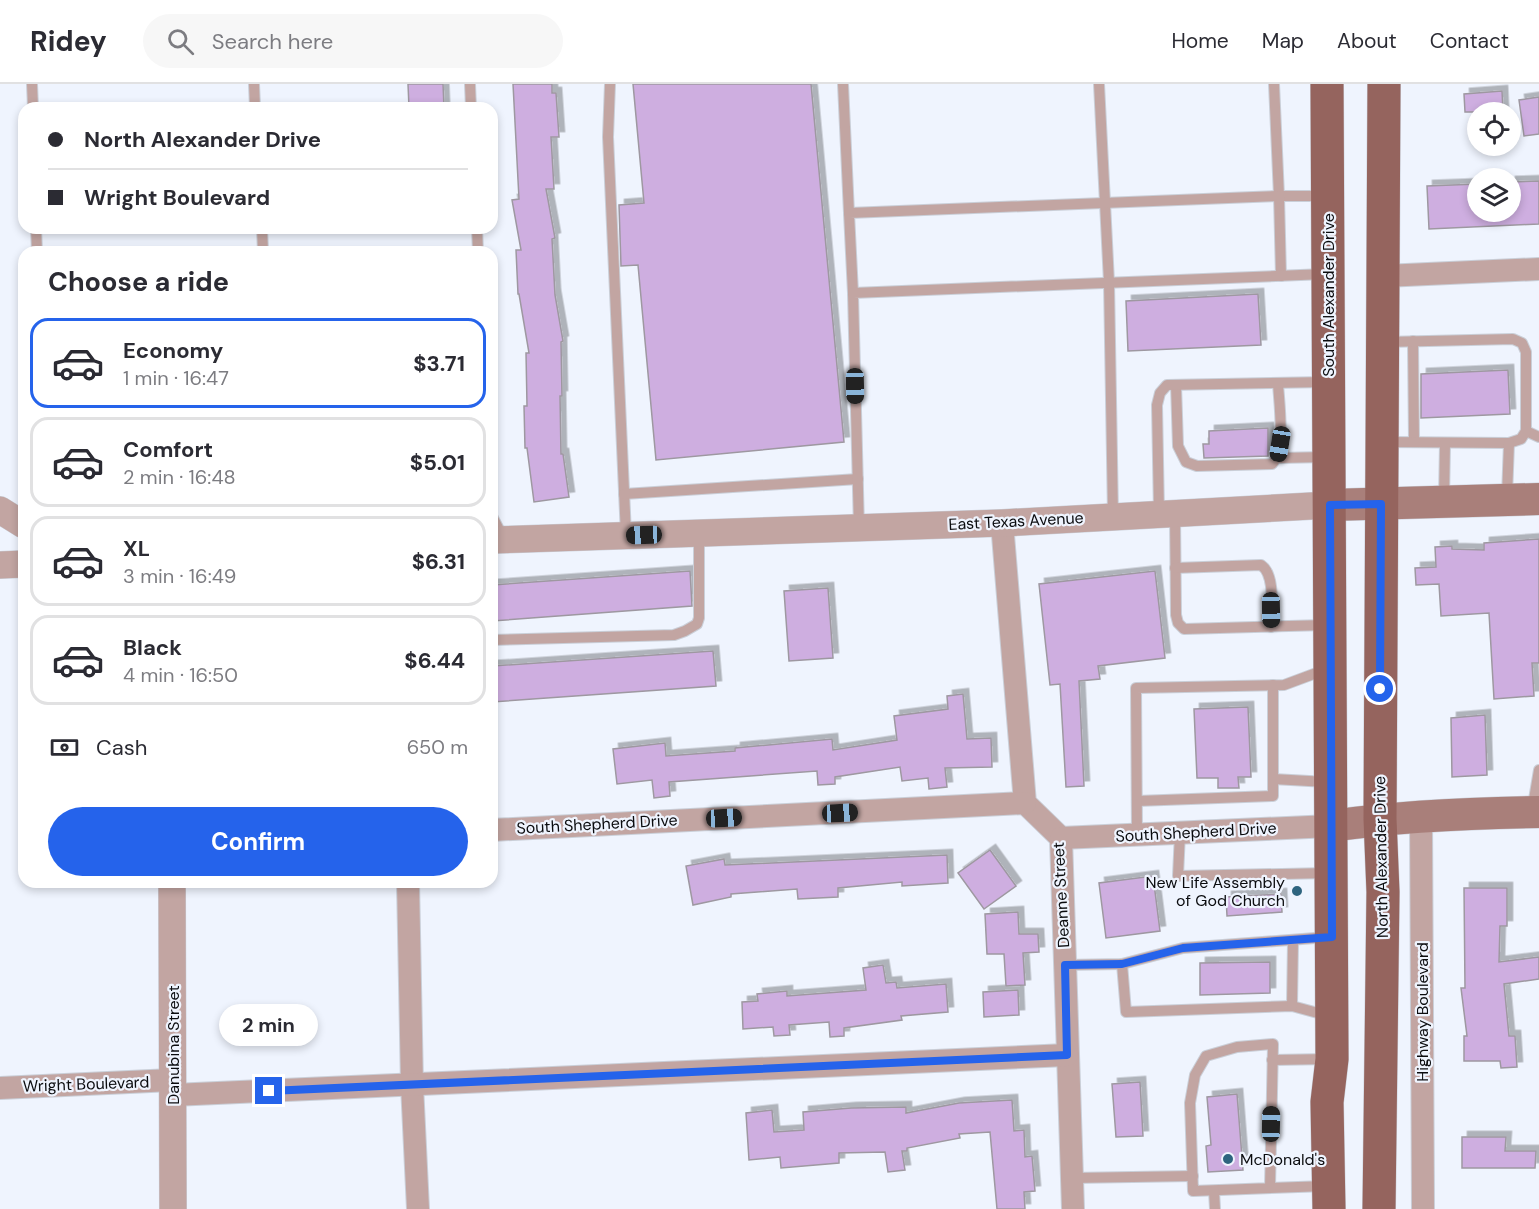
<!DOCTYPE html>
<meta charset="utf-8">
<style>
body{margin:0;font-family:"DM Sans",sans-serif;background:#f7f7f7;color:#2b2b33;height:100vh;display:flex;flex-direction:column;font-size:22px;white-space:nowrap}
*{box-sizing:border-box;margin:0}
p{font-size:20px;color:#7c7c81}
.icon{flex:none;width:33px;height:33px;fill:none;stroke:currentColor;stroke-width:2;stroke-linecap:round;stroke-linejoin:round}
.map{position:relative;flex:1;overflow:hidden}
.side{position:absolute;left:18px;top:162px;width:480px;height:642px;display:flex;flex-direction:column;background:#fff;border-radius:18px;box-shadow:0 3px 9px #0003}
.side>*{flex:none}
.top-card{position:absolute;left:18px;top:18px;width:480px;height:132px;border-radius:18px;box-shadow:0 3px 9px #0003;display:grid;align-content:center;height:132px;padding:0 30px;background:#fff}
.fabs{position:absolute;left:1467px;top:18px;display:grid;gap:12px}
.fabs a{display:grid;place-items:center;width:54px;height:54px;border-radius:50%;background:#fff;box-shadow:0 3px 9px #0003;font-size:30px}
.end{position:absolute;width:27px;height:27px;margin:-14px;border:8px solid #2563eb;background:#fff;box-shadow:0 0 0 3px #fff}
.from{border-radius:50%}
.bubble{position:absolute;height:42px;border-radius:21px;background:#fff;box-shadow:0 3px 9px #0003;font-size:20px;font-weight:700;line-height:42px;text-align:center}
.car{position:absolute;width:18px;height:36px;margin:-18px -9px;border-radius:8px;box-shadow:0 0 4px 2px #0007;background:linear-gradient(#222 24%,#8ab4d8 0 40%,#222 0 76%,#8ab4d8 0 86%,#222 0)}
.top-card b{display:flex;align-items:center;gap:21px;height:57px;font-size:22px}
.top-card b+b{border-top:2px solid #e1e1e2}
.top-card i{width:15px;height:15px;background:#2b2b33}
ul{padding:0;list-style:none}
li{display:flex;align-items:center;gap:18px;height:90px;margin:0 12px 9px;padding:0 18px;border:3px solid #e1e1e2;border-radius:18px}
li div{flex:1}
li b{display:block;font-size:22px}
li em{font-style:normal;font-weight:700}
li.selected{border-color:#2563eb}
li>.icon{width:54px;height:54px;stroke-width:1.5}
h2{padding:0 30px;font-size:27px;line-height:72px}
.pay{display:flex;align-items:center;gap:15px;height:66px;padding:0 30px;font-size:22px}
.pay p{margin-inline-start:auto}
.action{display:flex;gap:12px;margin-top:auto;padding:12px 30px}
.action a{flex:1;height:69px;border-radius:36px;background:#2563eb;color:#fff;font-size:24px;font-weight:700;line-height:69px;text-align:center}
header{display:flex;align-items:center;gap:36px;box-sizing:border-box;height:84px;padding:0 30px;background:#fff;border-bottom:2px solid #e1e1e2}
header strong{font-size:28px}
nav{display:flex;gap:33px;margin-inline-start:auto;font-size:21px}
.search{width:420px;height:54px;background:#f7f7f7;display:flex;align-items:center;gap:15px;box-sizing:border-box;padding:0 21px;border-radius:33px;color:#7c7c81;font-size:22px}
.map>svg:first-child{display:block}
</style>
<header>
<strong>Ridey</strong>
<div class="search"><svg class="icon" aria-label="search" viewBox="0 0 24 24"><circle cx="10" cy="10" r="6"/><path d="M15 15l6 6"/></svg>Search here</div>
<nav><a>Home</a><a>Map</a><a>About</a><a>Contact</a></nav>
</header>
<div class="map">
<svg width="1539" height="1125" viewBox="0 0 1539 1125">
<defs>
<filter id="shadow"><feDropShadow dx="5.5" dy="-5.5" stdDeviation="0" flood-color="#0004"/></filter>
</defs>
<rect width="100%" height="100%" fill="#eff4fe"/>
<!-- building -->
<g fill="#ceaee0" stroke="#9e98a1" stroke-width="1.5" filter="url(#shadow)">
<path d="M408,0H443L444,24H409Z"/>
<path d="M513,0H552V9H556L559,53H551L554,105H546L555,154L552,155L555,211L563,257L561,258L562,312H560L561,370H563L569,413L534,418L527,364H525L524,322H527L526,269H529L519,210H518L516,166H521L512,116L519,115Z"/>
<path d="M633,0H811L844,358L656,376L638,181L621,182L619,121L644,119Z"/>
<path d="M1502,7L1503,28H1465L1464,10Z"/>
<path d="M1539,13V50L1524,52L1519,16Z"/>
<path d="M1539,97V140L1429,145L1427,102L1478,100V128H1510V98Z"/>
<path d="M1258,210L1261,261L1128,267L1126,217Z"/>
<path d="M1508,286L1510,330L1421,334V290Z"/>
<path d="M1268,344V372L1204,374L1203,360H1209V347Z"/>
<path d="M1539,455V579H1532L1534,612L1494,615L1489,529L1441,532L1439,500L1416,501L1415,484L1436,483L1435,463L1452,462V465L1484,466V459Z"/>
<path d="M690,487L692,522L492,537V501Z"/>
<path d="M1155,487L1165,574L1098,582L1100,595L1079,597L1084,702L1066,703L1060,600L1050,601L1039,500Z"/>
<path d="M828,504L833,574L789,577L784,507Z"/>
<path d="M713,567L716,602L492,618V582Z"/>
<path d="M963,610L967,655L991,654L992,683L945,684L947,703L929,705L928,694L902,697L900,683L835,693V700L818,701L817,687L669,698L670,712L654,714L652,696L617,700L613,665L665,659L666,672L735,667V664L832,655L833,666L897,656L894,632L948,625L947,612Z"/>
<path d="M1248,623L1251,693H1238L1239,704H1218V694H1197L1194,625Z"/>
<path d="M1485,631L1487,691L1452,693L1451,634Z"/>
<path d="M990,766L1016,802L984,825L958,789Z"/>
<path d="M947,771L948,799L902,802V798L838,804V813L798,815L797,805L731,810V813L693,821L686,782L724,775L725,781Z"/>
<path d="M1153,792L1160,847L1106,854L1099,799Z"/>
<path d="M1464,804H1507V842H1500L1499,878L1539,873V895L1504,900L1509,952H1515L1517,983L1501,984L1500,977H1464V952H1467L1461,904H1465Z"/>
<path d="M1281,810L1282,828L1227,832L1226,813Z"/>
<path d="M1018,828L1019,850H1038L1039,868L1023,869L1025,901L1006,902L1004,870H987L985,830Z"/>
<path d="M1270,878V909L1200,911V879Z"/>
<path d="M883,881L886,899L896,898L897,904L946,900L948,928L901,932L902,936L844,944V952L830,953L829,938L789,941L790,951L774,952L773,943L743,945L742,918L758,917L757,910L787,907V912L866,906L863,884Z"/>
<path d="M1018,906L1019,931L984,933L983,908Z"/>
<path d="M1140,998L1143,1052L1116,1053L1112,1000Z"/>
<path d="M1237,1010L1243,1086L1208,1088L1206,1062L1211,1061L1207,1013Z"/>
<path d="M1012,1016L1014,1047L1024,1046L1025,1073L1032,1072L1035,1107L1024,1108L1025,1125H997L990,1048L959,1050L960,1054L907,1064V1067H902L905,1086L888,1088L885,1068L839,1069V1079L781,1084L780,1073L749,1076L746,1029L772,1026L774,1048L804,1046L803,1028L851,1024L906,1023V1029L959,1019Z"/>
<path d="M1462,1053H1506L1505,1067H1536L1535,1084H1462Z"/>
</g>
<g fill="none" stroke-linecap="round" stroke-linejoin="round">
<!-- service casing -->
<g stroke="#cacfd8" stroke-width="12">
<g id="service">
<path d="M32,0L33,24"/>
<path d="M254,0L255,24"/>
<path d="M470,0L471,24"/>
<path d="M610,0L608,53L626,451"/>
<path d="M843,0L849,129"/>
<path d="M1099,0L1109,198L1113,432"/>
<path d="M1274,0L1279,112H1325"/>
<path d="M36,144L37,168"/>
<path d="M262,144L263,168"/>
<path d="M477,144L478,168"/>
<path d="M853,209L849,129L1279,112L1281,192"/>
<path d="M1413,257L1414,358"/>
<path d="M1176,301L1178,362L1186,378L1197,382L1272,380C1286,364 1279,320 1278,299"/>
<path d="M1526,347L1539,353"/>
<path d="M1385,358L1509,359L1521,355L1526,347V268L1522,259L1513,255L1386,258"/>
<path d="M1278,374L1326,373"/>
<path d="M624,410L858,395"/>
<path d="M1507,412L1509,359"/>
<path d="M1444,415L1445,359"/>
<path d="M1159,429L1157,321L1160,309L1167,301L1326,298"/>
<path d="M1175,431L1176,531L1178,539L1184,545L1326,541"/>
<path d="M492,432L504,455"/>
<path d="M859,444L853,209L1325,190"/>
<path d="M1175,484L1261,481C1276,491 1271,526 1271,543"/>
<path d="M492,556L674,551L685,547L697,540L699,534V449"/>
<path d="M1273,695L1327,698"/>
<path d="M1137,717L1273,712V601"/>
<path d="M1532,727L1539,686"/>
<path d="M1180,749L1178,792L1328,789"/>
<path d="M1137,751L1136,604L1284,601L1327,585"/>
<path d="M1122,880L1126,928L1292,922L1329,932"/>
<path d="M1065,881L1122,880L1183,864L1328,853"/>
<path d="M1292,922L1293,856"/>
<path d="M1272,976L1329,975"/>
<path d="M1072,1094L1193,1092"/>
<path d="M1270,1104L1273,960L1237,963L1206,972L1195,991L1190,1019L1193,1107L1326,1102"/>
<path d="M1214,1107L1215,1125"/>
</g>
</g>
<!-- minor casing -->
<g stroke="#cacfd8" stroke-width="24">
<g id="minor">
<path d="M1384,192L1539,185"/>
<path d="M1002,439L1025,719L1061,754L1073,1125"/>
<path d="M1421,732L1423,1125"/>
<path d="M492,746L1025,719"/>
<path d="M1061,754L1331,742"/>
<path d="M408,798L412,1001L418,1125"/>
<path d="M0,1004L172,996"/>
<path d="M173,1011L1067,971"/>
</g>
</g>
<!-- tertiary casing -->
<g stroke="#cacfd8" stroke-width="28">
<g id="tertiary">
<path d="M0,426L24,441"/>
<path d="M492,456L1002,439L1330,421"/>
<path d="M0,481L24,480"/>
<path d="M172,798L173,1125"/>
</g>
</g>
<!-- secondary casing -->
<g stroke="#cacfd8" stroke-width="33">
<g id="secondary">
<path d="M1330,421L1539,415"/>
<path d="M1331,742C1400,732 1469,729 1539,728"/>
</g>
</g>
<!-- primary casing -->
<g stroke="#cacfd8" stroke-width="34">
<g id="primary">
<path d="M1327,0L1332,975L1327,1018L1329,1125"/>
<path d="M1379,1125L1383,808L1380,735L1384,0"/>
</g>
</g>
<!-- service -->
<use href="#service" stroke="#c2a5a2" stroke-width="10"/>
<!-- minor -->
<use href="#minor" stroke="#c2a5a2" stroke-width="22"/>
<!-- tertiary -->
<use href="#tertiary" stroke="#c2a5a2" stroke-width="27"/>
<!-- secondary -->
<use href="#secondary" stroke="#a97f7a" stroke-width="32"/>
<!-- primary -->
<use href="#primary" stroke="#95645e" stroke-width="33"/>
</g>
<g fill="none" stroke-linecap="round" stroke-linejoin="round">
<!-- route -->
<path stroke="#2563eb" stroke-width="8" d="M269,1007L1067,971L1065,881L1122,880L1183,864L1332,853L1330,421L1381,420L1380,605"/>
</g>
<!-- markers -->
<g fill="#2e647f" stroke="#eff4fe" stroke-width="2">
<circle cx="1297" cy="807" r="6"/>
<circle cx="1228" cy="1075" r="6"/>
</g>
<g text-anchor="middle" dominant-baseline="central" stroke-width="4.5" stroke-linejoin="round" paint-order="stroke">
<!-- street labels -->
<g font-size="16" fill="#0a0b0e" stroke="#eff4fe">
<text transform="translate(1328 211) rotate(-90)">South Alexander Drive</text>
<text transform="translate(1016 437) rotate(-3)">East Texas Avenue</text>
<text transform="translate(597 740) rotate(-3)">South Shepherd Drive</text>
<text transform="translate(1196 748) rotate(-3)">South Shepherd Drive</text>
<text transform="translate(1381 773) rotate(-91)">North Alexander Drive</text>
<text transform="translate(1061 811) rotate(-93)">Deanne Street</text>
<text transform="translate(1422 928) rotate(-90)">Highway Boulevard</text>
<text transform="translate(173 961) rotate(-90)">Danubina Street</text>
<text transform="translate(86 1000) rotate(-2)">Wright Boulevard</text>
</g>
<!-- poi labels -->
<g font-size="16" fill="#0a0b0e" stroke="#eff4fe" text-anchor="end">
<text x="1285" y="798">New Life Assembly<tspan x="1285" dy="18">of God Church</tspan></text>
<text x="1240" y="1075" text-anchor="start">McDonald's</text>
</g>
</g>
</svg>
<div class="fabs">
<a><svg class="icon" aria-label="locate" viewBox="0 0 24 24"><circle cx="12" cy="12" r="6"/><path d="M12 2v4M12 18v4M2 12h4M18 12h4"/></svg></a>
<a><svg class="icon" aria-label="layers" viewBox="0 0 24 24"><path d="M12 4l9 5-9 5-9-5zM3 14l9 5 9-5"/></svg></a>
</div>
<i class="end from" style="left:1380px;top:605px"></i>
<i class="end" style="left:269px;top:1007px"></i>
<div class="bubble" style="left:219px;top:920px;width:99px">2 min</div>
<i class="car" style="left:855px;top:302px;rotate:179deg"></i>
<i class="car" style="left:1280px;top:360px;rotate:189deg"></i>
<i class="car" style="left:644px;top:451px;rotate:268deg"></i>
<i class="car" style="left:1271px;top:526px;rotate:179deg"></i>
<i class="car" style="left:840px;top:729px;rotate:87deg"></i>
<i class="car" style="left:724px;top:734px;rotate:87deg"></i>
<i class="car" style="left:1271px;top:1040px;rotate:1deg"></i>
<div class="top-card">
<b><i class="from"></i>North Alexander Drive</b>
<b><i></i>Wright Boulevard</b>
</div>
<section class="side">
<h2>Choose a ride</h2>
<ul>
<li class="selected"><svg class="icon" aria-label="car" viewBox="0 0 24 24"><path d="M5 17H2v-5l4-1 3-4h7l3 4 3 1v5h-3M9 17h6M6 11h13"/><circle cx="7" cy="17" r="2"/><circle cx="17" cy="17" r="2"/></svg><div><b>Economy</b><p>1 min · 16:47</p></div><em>$3.71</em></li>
<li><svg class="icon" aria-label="car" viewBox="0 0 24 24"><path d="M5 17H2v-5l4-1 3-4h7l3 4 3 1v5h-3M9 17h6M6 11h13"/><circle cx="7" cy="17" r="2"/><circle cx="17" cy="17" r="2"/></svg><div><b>Comfort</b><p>2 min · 16:48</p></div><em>$5.01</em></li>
<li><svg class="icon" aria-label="car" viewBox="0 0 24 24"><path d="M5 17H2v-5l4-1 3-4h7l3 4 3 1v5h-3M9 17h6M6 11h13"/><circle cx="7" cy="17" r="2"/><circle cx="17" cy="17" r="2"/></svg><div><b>XL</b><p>3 min · 16:49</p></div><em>$6.31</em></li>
<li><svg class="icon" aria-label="car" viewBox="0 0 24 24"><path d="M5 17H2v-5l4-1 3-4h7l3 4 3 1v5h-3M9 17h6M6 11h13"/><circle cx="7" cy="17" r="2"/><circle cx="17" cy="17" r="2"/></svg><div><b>Black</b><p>4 min · 16:50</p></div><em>$6.44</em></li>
</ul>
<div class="pay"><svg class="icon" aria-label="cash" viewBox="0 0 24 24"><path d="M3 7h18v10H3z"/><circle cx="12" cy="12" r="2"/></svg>Cash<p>650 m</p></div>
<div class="action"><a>Confirm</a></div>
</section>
</div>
